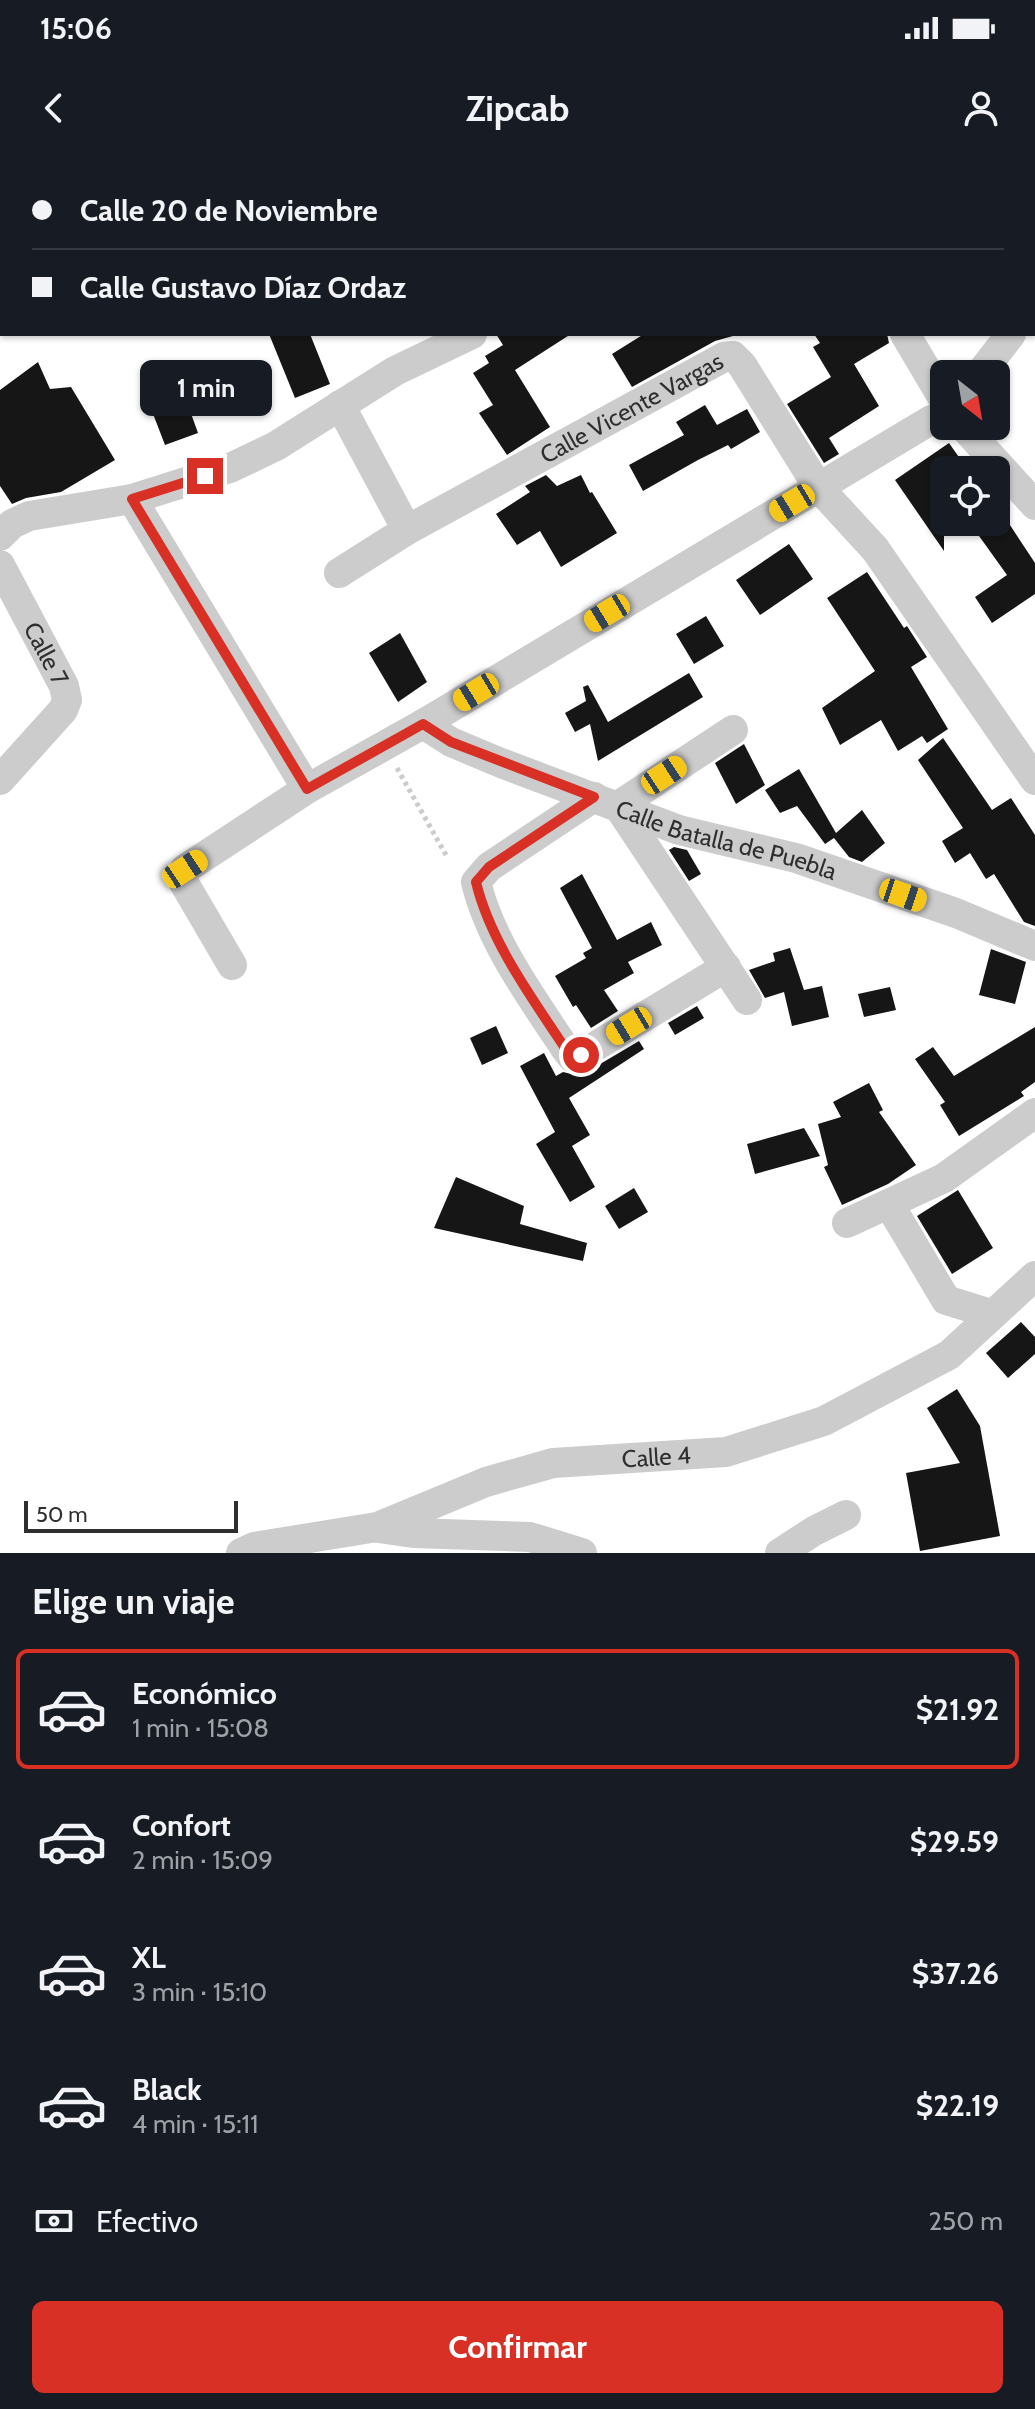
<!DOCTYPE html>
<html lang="es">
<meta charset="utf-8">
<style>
body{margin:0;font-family:Cabin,sans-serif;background:#20242c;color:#f1f3f6;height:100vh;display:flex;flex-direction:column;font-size:30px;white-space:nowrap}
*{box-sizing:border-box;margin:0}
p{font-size:26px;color:#9ea1a6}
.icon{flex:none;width:44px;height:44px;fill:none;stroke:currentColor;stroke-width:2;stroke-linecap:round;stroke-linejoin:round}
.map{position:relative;height:1393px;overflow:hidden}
.drawer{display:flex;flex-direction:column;background:#171b24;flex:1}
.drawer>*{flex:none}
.top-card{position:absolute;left:0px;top:0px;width:1036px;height:176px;box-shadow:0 2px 6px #0004;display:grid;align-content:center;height:176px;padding:0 32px;background:#171b24}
.needle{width:52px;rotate:149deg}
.buttons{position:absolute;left:930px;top:200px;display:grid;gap:16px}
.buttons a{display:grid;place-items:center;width:80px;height:80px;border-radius:12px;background:#171b24;box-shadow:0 2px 6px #0004;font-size:40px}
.scale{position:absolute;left:24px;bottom:20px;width:214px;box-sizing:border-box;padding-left:8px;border:4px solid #2f2f2f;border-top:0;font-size:22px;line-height:28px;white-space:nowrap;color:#2f2f2f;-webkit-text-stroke:6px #fff;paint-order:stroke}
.end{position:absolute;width:36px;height:36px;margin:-18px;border:10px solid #d93025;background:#fff;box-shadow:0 0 0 4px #fff}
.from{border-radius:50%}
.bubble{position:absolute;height:56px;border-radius:12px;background:#171b24;box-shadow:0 2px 6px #0004;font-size:26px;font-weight:700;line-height:56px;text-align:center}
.car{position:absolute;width:24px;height:48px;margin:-24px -12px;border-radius:10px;box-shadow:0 0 6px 2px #0007;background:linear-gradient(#f5c518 24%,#345 0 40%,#f5c518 0 76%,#345 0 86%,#f5c518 0)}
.top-card b{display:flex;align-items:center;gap:28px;height:76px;font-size:30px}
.top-card b+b{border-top:2px solid #363941}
.top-card i{width:20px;height:20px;background:#f1f3f6}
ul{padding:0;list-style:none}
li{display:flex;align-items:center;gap:24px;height:120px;margin:0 16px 12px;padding:0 16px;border:4px solid transparent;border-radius:12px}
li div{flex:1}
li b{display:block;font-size:30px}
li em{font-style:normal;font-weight:700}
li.active{border-color:#d93025}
li>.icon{width:72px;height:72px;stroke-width:1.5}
h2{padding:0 32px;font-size:36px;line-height:96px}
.pay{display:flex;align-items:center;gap:20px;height:88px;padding:0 32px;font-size:30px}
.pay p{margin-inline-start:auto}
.cta{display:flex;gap:16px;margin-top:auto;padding:16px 32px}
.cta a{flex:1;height:92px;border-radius:12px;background:#d93025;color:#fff;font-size:32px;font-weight:700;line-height:92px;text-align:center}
.status{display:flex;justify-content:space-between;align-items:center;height:56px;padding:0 40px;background:#171b24;direction:ltr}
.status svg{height:22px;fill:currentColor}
header{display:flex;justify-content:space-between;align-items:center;height:104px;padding:0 32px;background:#171b24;font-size:36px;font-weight:700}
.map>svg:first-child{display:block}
</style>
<div class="status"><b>15:06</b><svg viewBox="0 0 49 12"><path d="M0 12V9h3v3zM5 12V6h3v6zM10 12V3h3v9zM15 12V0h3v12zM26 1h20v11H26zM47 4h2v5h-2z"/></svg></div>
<header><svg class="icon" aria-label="back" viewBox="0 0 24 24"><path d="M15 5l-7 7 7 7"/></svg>Zipcab<svg class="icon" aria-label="person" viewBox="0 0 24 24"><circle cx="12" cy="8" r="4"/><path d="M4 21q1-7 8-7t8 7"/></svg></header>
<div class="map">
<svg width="1035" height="1393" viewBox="0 0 1035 1393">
<rect width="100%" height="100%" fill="#fff"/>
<!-- building -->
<g fill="#161616">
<path d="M269,174H310L330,224L295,238Z"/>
<path d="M496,174H571L515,210L550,267L507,295L479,253L493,245L473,213L489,203L485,196L503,185Z"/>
<path d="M644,174H740L715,181L632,227L612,194Z"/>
<path d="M814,174H887L889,183L854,204L879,246L829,278L839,294L824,303L787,244L831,217L813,187L820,183Z"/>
<path d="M38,202L50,229L71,227L115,300L61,332L26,338L12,344L0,326V230Z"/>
<path d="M184,234L198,273L165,285L150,246Z"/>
<path d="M705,245L717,265L747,249L760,272L731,289L728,285L698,300L643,331L629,305L684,275L676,262Z"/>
<path d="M949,283L968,310H944V391L895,320Z"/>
<path d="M546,315L557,326L581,315L590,333L592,332L617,373L561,407L540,371L517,385L496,354L530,332L525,326Z"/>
<path d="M969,362H1008L1035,403V434L992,463L975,437L1007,415Z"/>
<path d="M789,384L813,419L760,455L736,420Z"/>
<path d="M867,412L904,468L907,466L927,497L911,507L948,569L927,583L922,576L898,591L881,560L840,585L822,548L875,511L827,438Z"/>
<path d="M706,456L724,486L694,504L676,474Z"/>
<path d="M400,473L427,522L398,542L369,493Z"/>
<path d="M689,513L703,537L598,601L590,564L575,572L565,553L586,541L583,527L588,525L608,562Z"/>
<path d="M943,578L992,650L1011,638L1035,675V766L1024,762L994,714L986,719L970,693L955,703L942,681L963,668L918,600Z"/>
<path d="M744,584L765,625L736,644L715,603Z"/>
<path d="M799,609L836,673L862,650L885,683L862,702L849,697L834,678L825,684L797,646L780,653L765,630Z"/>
<path d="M674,687L687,690L701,714L689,721L669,690Z"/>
<path d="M582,714L617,780L651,762L662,785L628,802L634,813L604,830L618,851L591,868L576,845L573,847L555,816L586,798L583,793L592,788L560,728Z"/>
<path d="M790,788L804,830L822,826L829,857L792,866L784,832L765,838L749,810L775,801L773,793Z"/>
<path d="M991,789L1026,802L1015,844L979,835Z"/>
<path d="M890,827L896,850L864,857L858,834Z"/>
<path d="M697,846L704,858L675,875L668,863Z"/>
<path d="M496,866L508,893L482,905L470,878Z"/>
<path d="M1035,867V922L1021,932L1024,936L959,976L940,945L945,942L915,899L933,887L954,916Z"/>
<path d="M639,881L644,889L569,938L590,975L572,986L595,1027L570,1042L536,984L555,972L520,906L544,893L556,916L563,912L576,915L590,910Z"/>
<path d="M869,923L883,950L879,952L916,1005L888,1024L842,1045L824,1007L828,1005L818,964L841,957L833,942Z"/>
<path d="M804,968L820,996L755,1014L747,984Z"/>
<path d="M456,1017L524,1046L520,1064L587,1083L583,1101L434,1068Z"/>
<path d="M634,1028L648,1052L619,1069L605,1046Z"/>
<path d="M958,1030L993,1088L952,1114L917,1056Z"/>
<path d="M1021,1162L1035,1177V1194L1008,1218L986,1193Z"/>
<path d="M957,1229L980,1266L1000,1376L920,1391L906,1313L960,1303L927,1248Z"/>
</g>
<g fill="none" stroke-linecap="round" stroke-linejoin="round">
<!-- path -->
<g stroke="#ccc" stroke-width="5" stroke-dasharray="4 4" stroke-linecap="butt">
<path d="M123,2L127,0"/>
<path d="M0,125L2,123"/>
<path d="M397,608L446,695"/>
</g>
<!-- minor -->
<g stroke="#ccc" stroke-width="30">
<path d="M884,2L886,0"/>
<path d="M1034,148L1035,147"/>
<path d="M905,174L944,240"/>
<path d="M980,214L1011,174"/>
<path d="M340,245L407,370"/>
<path d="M963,266L1035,345"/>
<path d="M132,339L307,629"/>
<path d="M0,376L12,364L29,356L132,339L230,308L276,286L395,211L472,174"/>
<path id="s1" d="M0,405L64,526L67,540L63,550L0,620"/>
<path id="s2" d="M339,413L407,370L724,197L733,196L742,205L818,327L875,389L1035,620"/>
<path id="s3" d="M423,564L451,582L501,603L679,670L796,698L956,753L1035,786"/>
<path d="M733,570L618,646L747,840"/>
<path d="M594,637L489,707L476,722C490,781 532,838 565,888L572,897L581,895L726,807"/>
<path d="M232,805L184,723L182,715L185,709L307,629L423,564L931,260L944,256"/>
<path d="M889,1044L946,1140L991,1154"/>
<path d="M847,1063L944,1018L1035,953"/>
<path d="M379,1368L413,1373L530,1377L582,1393"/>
<path id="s4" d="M241,1393L254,1387L377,1367L486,1322L553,1303L726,1292L824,1261L949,1195L1035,1116"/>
<path d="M780,1393L814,1371L846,1355"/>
</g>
</g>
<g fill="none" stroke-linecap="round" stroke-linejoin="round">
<!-- route -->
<path stroke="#d93025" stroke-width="10" d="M205,316L132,339L307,629L423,564L451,582L594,637L489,707L476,722C490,781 532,838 565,888L572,897L581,895"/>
</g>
<g text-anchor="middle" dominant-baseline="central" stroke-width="8" stroke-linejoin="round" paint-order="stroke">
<!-- street labels -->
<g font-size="24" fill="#2f2f2f" stroke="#fff">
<text stroke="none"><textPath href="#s2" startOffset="336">Calle Vicente Vargas</textPath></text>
<text stroke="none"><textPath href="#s1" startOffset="100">Calle 7</textPath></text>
<text stroke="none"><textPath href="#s3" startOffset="326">Calle Batalla de Puebla</textPath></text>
<text stroke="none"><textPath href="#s4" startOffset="430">Calle 4</textPath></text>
</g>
</g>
</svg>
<div class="buttons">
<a><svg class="needle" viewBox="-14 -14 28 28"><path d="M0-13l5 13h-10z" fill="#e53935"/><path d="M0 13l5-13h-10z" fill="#9ea1a6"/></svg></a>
<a><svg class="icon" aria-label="locate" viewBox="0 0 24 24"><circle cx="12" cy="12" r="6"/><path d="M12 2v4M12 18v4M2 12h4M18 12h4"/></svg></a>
</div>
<div class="scale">50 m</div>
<i class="end from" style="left:581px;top:895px"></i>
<i class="end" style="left:205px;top:316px"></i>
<div class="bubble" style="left:140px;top:200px;width:132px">1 min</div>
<i class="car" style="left:792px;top:343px;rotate:239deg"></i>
<i class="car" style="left:607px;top:453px;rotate:239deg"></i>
<i class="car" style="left:476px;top:532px;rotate:239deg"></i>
<i class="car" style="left:664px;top:615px;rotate:57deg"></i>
<i class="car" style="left:185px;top:709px;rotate:57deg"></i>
<i class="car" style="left:903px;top:735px;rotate:109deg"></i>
<i class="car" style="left:629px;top:866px;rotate:239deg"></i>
<div class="top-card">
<b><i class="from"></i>Calle 20 de Noviembre</b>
<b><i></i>Calle Gustavo Díaz Ordaz</b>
</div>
</div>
<section class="drawer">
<h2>Elige un viaje</h2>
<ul>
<li class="active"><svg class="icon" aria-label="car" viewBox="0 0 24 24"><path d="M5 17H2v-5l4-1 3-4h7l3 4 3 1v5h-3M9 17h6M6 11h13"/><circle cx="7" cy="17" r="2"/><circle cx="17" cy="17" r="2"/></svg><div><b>Económico</b><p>1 min · 15:08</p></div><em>$21.92</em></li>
<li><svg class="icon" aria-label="car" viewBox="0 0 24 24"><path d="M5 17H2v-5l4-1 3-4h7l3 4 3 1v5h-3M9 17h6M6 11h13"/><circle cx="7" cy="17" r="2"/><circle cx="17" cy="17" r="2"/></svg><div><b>Confort</b><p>2 min · 15:09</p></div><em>$29.59</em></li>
<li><svg class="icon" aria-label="car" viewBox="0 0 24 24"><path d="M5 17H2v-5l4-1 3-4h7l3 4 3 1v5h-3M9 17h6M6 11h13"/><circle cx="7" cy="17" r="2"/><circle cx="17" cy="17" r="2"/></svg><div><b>XL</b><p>3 min · 15:10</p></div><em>$37.26</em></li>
<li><svg class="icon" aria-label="car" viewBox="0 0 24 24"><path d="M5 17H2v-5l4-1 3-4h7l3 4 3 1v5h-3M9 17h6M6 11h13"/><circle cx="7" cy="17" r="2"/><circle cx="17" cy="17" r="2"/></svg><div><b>Black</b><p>4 min · 15:11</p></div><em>$22.19</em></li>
</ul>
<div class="pay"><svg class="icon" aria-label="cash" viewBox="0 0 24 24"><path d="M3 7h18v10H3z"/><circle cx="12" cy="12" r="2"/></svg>Efectivo<p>250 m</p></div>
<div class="cta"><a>Confirmar</a></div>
</section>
